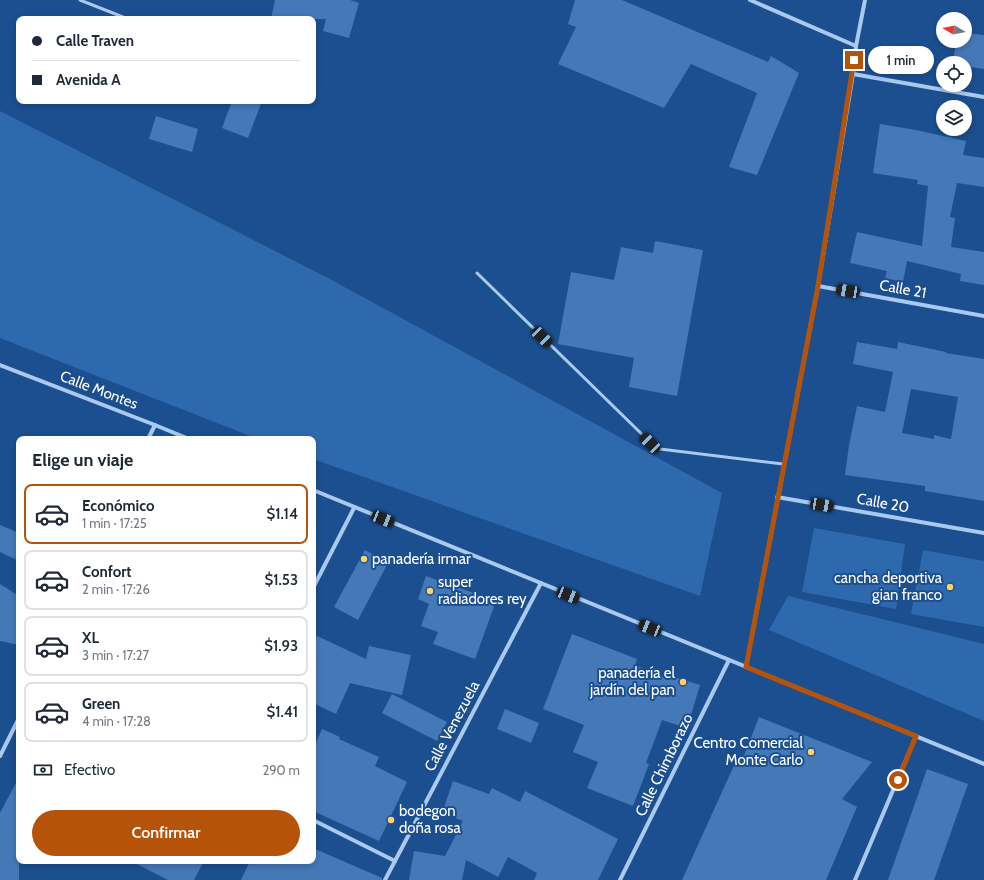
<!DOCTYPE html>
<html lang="es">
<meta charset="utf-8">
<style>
body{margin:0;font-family:Cabin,sans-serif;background:#f2f2f3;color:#1f2937;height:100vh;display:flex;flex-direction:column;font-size:15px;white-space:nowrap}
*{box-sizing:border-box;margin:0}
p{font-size:13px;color:#747a83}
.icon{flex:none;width:22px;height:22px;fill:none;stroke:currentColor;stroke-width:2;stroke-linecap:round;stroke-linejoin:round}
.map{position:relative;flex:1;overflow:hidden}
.sheet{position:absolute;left:16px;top:436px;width:300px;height:428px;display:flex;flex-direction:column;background:#fff;border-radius:8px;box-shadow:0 2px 6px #0003}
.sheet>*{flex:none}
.guide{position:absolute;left:16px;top:16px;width:300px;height:88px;border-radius:8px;box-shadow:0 2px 6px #0003;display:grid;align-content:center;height:88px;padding:0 16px;background:#fff}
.needle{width:26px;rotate:280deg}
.fabs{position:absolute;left:936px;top:12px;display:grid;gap:8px}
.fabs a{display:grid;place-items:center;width:36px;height:36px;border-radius:50%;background:#fff;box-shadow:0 2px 6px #0003;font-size:20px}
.end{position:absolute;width:18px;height:18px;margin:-9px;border:5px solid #b45309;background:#fff;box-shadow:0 0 0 2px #fff}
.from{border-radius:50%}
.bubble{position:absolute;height:28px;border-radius:14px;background:#fff;box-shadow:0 2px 6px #0003;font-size:13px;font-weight:600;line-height:28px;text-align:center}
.car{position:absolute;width:12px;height:24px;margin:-12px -6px;border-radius:5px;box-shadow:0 0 3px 1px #0007;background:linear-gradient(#222 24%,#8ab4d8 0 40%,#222 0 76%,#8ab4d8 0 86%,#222 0)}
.guide b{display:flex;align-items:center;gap:14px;height:38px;font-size:15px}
.guide b+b{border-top:1px solid #e0e1e3}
.guide i{width:10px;height:10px;background:#1f2937}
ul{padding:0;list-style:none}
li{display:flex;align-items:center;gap:12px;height:60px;margin:0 8px 6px;padding:0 8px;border:2px solid #e0e1e3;border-radius:8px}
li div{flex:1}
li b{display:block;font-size:15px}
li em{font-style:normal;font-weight:600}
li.selected{border-color:#b45309}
li>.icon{width:36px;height:36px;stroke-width:1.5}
h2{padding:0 16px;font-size:18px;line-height:48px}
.pay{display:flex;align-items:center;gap:10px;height:44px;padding:0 16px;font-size:15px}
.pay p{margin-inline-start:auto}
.cta{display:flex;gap:8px;margin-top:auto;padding:8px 16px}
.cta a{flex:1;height:46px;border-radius:24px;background:#b45309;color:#fff;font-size:16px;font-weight:600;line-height:46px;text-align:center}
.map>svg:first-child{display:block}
</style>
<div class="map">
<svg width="984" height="880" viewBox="0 0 984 880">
<rect width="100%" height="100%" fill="#1b4f8f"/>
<!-- green -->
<g fill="#2e69ad">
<path d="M0,111L328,278L722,493L700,596L313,459V439H258L0,338Z"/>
<path d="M814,528L905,544L896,609L802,592Z"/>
<path d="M923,550L984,561V627L911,614Z"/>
<path d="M788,596L984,644V721L769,630Z"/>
</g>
<!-- building -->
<g fill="#4478b7" fill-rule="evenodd">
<path d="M275,0H350L359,3L349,38L323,31L326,19H271Z"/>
<path d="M575,0H622L768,62L771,56L799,73L757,175L729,167L757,93L691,64L664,108L558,64L576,27L568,24Z"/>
<path d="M965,33L984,35V69L965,66V63H953L956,41H965Z"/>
<path d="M232,101H262L248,138L222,128Z"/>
<path d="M156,116L198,129L192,152L149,139Z"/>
<path d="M880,124L916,130L966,141L963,155L984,158V187L957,183L950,217L955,218L951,247L984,252V285L960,281L961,274L907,261L903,282L885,278L887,271L850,263L857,232L922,246L928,186L917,184L918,180L873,173Z"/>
<path d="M655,241L703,250L677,396L629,387L634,358L558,344L571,272L614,280L621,247L653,253Z"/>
<path d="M857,342L897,349L898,342L946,352V353L984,359V501L925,491V486L845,475L849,445L857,406L885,412L893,372L853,364ZM911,389L958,397L951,439L934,435V439L902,433Z"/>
<path d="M0,525L19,533V561L0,552Z"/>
<path d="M365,550L388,563L358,620L334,607Z"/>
<path d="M426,576L496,601L475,659L433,644L438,632L421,626L429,604L418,599Z"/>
<path d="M0,584L19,596V645L0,641Z"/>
<path d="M313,634L366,659L369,646L411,655L402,695L350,683L336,714L313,703Z"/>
<path d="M572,634L637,659L635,665L663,677L664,674L700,685L687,728L662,720L646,763L649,764L633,806L587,788L598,762L573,752L584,725L543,709Z"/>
<path d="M392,694L447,722L437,741L382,713Z"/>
<path d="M505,709L539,723L531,743L497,729Z"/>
<path d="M759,717L872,762L842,799L857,807L826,880H682L736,761L741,763Z"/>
<path d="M322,729L340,737L339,739L379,757L375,766L407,782L379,841L313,811V749Z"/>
<path d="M927,769L968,784L934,880H888Z"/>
<path d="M19,777V880H0V813Z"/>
<path d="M453,781L489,794L492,788L520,802L525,791L618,839L598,880H534L537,873L508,857L498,877L466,860L462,880H409L414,851L445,856L463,821L442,813Z"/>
<path d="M313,848L382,878V880H241L250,861H313Z"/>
<path d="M131,861H204L194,880H168Z"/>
</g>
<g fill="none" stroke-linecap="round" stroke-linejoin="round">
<!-- lane -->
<g stroke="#a9c9ee" stroke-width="3">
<path d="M80,0L128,19"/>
<path d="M477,273L655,447L660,449L783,464"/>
</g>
<!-- street -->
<g stroke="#a9c9ee" stroke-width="4">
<path d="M750,0L856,46"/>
<path d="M853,74L984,97"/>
<path d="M818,286L984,316"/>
<path d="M0,365L155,425L189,439"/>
<path d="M148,439L155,425"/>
<path d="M313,490L984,764"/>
<path d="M777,497L984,533"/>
<path d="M313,588L354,508"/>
<path d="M746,667L818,286L853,74L856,46L865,0"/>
<path d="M0,756L19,718"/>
<path d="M313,820L395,861"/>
<path d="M385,880L541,583"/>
<path d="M620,880L729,660"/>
<path d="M855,880L916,736"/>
</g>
</g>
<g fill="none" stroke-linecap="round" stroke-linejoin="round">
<!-- route -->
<path stroke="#b45309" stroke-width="5" d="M854,60L818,286L746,667L916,736L898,780"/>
</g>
<!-- markers -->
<g fill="#ffd166" stroke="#1b4f8f" stroke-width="1.5">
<circle cx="364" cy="559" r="4"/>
<circle cx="950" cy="587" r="4"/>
<circle cx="430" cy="591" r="4"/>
<circle cx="683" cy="682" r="4"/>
<circle cx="811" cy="752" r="4"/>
<circle cx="391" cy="820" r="4"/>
</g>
<g text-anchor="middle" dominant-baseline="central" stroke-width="4" stroke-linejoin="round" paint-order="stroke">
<!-- street labels -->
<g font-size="15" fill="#fff" stroke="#1b4f8f">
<text transform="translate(903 289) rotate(10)">Calle 21</text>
<text transform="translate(99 390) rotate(21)">Calle Montes</text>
<text transform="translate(883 503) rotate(10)">Calle 20</text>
<text transform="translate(452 726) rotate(-62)">Calle Venezuela</text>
<text transform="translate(664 765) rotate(-64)">Calle Chimborazo</text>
</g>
<!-- poi labels -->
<g font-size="15" fill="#fff" stroke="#1b4f8f" text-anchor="start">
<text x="372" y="559">panadería irmar</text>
<text x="942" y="578" text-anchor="end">cancha deportiva<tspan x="942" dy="17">gian franco</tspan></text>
<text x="438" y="582">super<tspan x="438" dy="17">radiadores rey</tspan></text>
<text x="675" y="673" text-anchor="end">panadería el<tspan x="675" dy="17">jardín del pan</tspan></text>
<text x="803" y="743" text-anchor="end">Centro Comercial<tspan x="803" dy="17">Monte Carlo</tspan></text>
<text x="399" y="811">bodegon<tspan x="399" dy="17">doña rosa</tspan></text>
</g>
</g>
</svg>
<div class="fabs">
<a><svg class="needle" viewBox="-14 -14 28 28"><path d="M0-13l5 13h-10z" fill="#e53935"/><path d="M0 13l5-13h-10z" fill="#747a83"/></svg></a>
<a><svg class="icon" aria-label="locate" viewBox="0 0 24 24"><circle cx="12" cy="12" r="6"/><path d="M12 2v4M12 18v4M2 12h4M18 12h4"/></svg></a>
<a><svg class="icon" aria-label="layers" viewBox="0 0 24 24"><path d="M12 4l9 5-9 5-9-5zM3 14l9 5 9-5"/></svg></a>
</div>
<i class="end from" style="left:898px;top:780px"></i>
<i class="end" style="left:854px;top:60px"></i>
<div class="bubble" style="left:868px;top:46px;width:66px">1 min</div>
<i class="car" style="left:848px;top:291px;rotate:280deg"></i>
<i class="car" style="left:542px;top:337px;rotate:134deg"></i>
<i class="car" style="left:650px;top:443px;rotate:314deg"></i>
<i class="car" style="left:822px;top:505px;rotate:100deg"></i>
<i class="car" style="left:383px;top:519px;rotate:112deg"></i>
<i class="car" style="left:568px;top:595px;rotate:112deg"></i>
<i class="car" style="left:650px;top:628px;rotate:292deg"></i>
<div class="guide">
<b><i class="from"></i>Calle Traven</b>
<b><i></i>Avenida A</b>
</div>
<section class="sheet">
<h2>Elige un viaje</h2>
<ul>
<li class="selected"><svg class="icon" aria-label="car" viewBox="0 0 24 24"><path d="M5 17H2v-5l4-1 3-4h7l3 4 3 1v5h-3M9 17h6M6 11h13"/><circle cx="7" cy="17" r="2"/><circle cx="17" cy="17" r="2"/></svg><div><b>Económico</b><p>1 min · 17:25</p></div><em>$1.14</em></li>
<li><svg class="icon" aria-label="car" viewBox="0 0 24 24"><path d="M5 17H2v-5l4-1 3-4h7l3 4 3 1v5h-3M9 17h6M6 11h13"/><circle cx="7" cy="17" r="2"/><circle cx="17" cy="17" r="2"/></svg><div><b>Confort</b><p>2 min · 17:26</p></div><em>$1.53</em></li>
<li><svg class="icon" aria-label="car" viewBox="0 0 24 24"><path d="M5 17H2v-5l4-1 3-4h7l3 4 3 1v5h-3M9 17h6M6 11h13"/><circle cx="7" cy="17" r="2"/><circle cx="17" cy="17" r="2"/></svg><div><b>XL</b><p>3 min · 17:27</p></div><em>$1.93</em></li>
<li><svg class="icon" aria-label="car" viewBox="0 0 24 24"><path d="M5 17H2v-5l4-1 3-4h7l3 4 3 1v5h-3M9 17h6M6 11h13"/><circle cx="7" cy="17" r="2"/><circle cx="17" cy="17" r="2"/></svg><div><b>Green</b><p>4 min · 17:28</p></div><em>$1.41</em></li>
</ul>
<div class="pay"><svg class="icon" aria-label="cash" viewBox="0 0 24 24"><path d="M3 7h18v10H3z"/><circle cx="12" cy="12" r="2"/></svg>Efectivo<p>290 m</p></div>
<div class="cta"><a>Confirmar</a></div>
</section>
</div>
